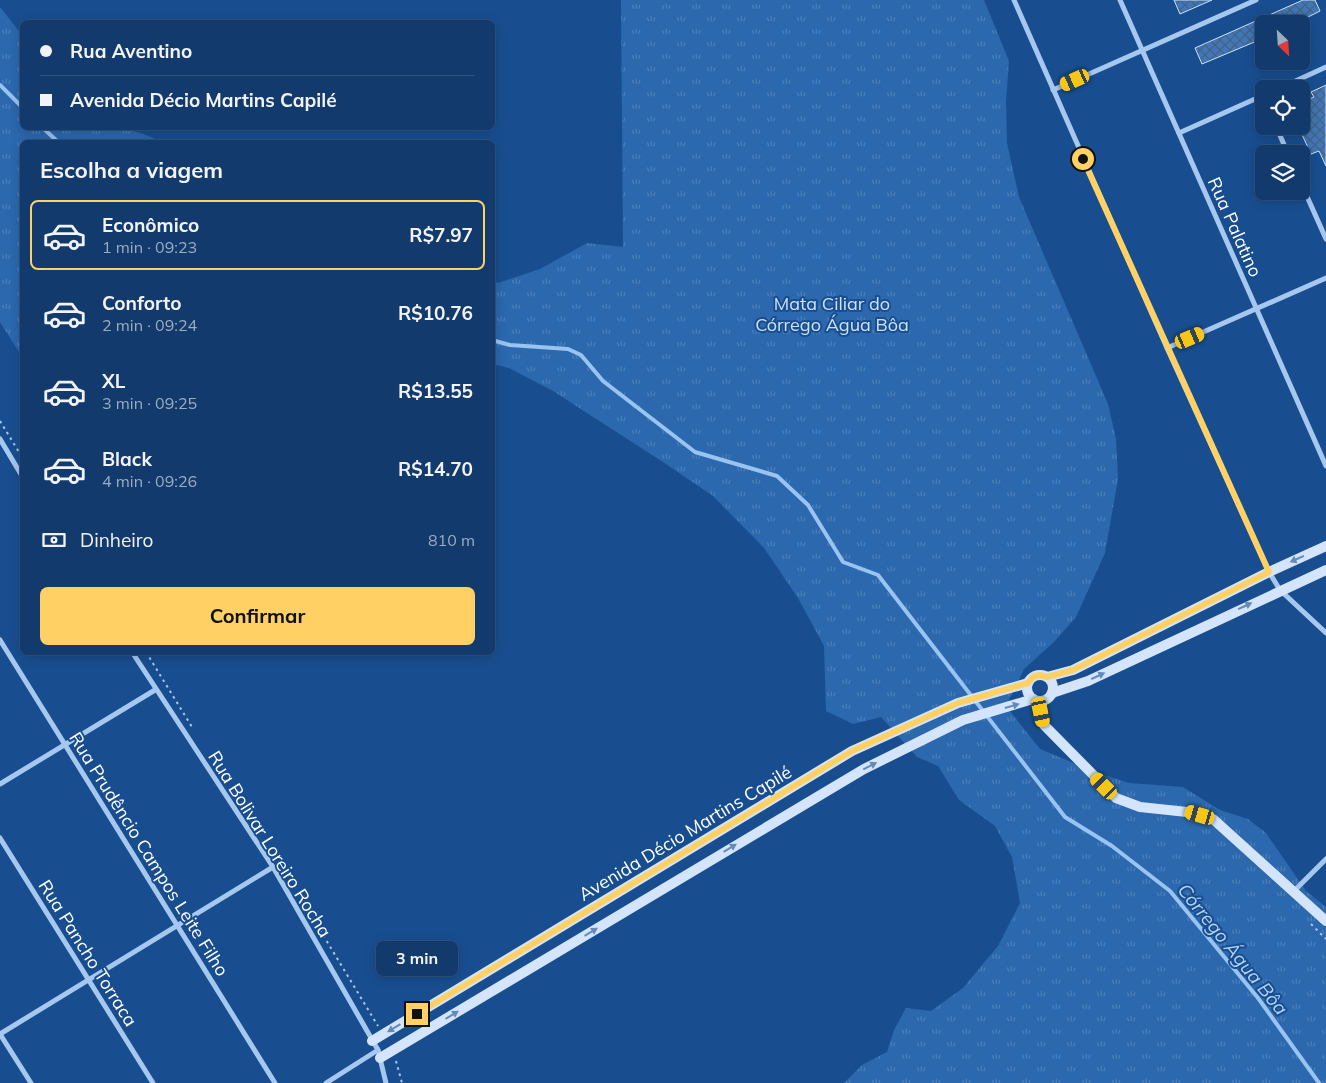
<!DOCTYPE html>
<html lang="pt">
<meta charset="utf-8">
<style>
body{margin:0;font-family:Mulish,sans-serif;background:#1b4172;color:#f1f3f6;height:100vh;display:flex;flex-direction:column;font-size:19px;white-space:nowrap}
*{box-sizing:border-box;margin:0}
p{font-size:16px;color:#9cadc2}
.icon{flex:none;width:28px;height:28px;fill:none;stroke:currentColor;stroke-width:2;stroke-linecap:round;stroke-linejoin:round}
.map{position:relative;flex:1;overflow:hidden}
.side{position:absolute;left:20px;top:140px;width:475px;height:515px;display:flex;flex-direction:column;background:#123a6c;border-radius:8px;box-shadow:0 2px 12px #0003,0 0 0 1px #31547f}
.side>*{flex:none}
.banner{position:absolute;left:20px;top:20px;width:475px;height:110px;border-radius:8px;box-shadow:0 2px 12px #0003,0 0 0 1px #31547f;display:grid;align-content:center;height:110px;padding:0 20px;background:#123a6c}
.needle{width:32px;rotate:155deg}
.fabs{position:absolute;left:1255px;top:15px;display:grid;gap:10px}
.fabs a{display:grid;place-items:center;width:55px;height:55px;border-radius:8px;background:#123a6c;box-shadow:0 2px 12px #0003,0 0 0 1px #31547f;font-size:25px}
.end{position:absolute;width:22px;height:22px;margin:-11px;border:6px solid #ffd164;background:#111;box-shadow:0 0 0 2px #111}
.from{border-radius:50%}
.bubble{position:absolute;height:35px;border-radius:8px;background:#123a6c;box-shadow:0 2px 12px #0003,0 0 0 1px #31547f;font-size:16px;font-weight:700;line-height:35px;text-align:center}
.car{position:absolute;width:15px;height:30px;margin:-15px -8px;border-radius:6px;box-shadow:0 0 4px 1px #0007;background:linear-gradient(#f5c518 24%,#345 0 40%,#f5c518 0 76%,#345 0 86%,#f5c518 0)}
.banner b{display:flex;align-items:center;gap:18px;height:48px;font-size:19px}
.banner b+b{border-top:1px solid #31547f}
.banner i{width:12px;height:12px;background:#f1f3f6}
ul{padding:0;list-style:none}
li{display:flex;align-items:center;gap:15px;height:70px;margin:0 10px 8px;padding:0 10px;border:2px solid transparent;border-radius:8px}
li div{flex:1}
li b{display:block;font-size:19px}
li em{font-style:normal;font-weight:700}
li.active{border-color:#ffd164}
li>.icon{width:45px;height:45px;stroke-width:1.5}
h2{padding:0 20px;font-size:22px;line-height:60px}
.pay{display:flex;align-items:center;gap:12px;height:55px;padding:0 20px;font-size:19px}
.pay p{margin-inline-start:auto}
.action{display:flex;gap:10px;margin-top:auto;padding:10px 20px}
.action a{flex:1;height:58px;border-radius:8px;background:#ffd164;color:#111;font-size:20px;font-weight:700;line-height:58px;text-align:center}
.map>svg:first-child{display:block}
</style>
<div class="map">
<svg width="1326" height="1083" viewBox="0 0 1326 1083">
<defs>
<pattern id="grass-tufts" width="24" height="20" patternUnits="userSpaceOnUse" patternTransform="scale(1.25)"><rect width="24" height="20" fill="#2b68ae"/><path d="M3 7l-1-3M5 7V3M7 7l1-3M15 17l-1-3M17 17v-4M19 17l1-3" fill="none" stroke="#4b7fba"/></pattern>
<pattern id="building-cross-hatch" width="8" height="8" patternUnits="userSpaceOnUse" patternTransform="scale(1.25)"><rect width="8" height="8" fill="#4177b8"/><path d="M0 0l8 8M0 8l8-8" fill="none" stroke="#466282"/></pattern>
</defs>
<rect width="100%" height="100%" fill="#184e90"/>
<!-- grass -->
<g fill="url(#grass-tufts)">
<path d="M621,0H984L1009,61L1006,101L1007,143L1019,197L1108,404L1116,439L1118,479L1105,553L1076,617L1054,642L1024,669L1006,706L1040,749L1095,772L1129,783L1183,787L1220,810L1248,819L1266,833L1306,891L1326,907V1083H844L862,1065L887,1052L894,1030L906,1008L931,1011L963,988L998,946L1020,903L1012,857L995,826L959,800L938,766L917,757L881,717L853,724L826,711L824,646L798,598L764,548L713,496L666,464L553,391L509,368L493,364L492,281L498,283L540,269L587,243L623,247Z"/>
<path d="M0,7L22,35V128C64,128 124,119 160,142H22V357L0,322Z"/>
</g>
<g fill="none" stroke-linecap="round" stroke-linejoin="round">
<!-- stream -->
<g stroke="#99c3f1" stroke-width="4">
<path d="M0,85L22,107"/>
<path d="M43,128L58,142"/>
<path d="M492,340L510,345L568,349L581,355L603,381L695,452L777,476L808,505L843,562L878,575L1065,817L1112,846L1170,891L1258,998L1319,1083"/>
</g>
</g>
<!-- building -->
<g fill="url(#building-cross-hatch)" stroke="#cce2fb">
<path d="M1174,0H1212L1180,14Z"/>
<path d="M1303,0H1315L1320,11L1294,24H1264V38L1202,64L1195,48Z"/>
<path d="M1326,85V166L1319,151L1311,154L1298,126H1301V103L1314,97L1311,92Z"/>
</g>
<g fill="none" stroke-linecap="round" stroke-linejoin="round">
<!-- path -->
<g stroke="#a6c8ef" stroke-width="2" stroke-dasharray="2.5 4" stroke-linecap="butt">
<path d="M0,421L22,457"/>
<path d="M146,652L192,727"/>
<path d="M1311,924L1326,939"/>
<path d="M320,930L378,1026"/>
<path d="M396,1061L402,1083"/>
</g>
<!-- street -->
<g stroke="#a6c8ef" stroke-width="5">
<path d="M1014,0L1167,348L1269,572L1280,590L1326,633"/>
<path d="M1120,0L1326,466"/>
<path d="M1278,89L1326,67"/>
<path d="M1053,90L1256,0"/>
<path d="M1276,126L1288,154"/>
<path d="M1179,133L1264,95"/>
<path d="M1301,183L1326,239"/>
<path d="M1167,348L1326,278"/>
<path d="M0,439L22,476"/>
<path d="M0,640L275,1083"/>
<path d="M132,652L273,867L378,1050L386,1083"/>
<path d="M0,784L155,690"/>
<path d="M0,838L153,1083"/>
<path d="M1293,892L1326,859"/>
<path d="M31,1083L0,1034L273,867"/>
<path d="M326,1083L378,1050"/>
</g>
<!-- secondary -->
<g stroke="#d4e5fb" stroke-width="10">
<circle cx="1040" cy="688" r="13"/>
<path d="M1047,677L1073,670L1269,572L1326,546"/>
<path d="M1052,693L1088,681L1326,570"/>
<path d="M1041,701L1044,725L1116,798L1140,807L1187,812L1213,819L1326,921"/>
<path d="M372,1041L852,751L958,703L1028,683"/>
<path d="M380,1058L864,769L963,720L1033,699"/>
</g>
</g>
<!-- one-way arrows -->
<defs><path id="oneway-solid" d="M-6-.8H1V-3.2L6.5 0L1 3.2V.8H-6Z" transform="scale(1.25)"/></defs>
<g fill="#638abb">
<use href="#oneway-solid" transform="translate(1297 559) rotate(156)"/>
<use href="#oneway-solid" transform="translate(1245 606) rotate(-25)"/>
<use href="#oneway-solid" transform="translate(1098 676) rotate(-25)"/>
<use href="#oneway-solid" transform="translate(1012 706) rotate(-16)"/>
<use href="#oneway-solid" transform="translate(870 766) rotate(-27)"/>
<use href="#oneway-solid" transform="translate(730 848) rotate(-31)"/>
<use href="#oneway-solid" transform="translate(591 932) rotate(-31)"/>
<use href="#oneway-solid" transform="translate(452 1015) rotate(-31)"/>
<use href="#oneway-solid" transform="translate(394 1028) rotate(149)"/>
</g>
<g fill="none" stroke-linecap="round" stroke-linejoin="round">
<!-- route -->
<path stroke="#ffd164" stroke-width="6" d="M417,1014L852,751L958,703L1028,683L1033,677L1040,675L1047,677L1073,670L1269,572L1083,159"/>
</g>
<g text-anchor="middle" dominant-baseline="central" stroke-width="4" stroke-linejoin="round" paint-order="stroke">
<!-- street labels -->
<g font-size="18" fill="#fff" stroke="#184e90">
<text transform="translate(1235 227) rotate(66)">Rua Palatino</text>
<text transform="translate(685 833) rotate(-31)">Avenida Décio Martins Capilé</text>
<text transform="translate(270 844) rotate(58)">Rua Bolivar Loreiro Rocha</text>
<text transform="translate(149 854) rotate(58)">Rua Prudêncio Campos Leite Filho</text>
<text transform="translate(88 953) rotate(58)">Rua Pancho Torraca</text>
</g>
<!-- park labels -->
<g font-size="18" fill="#cce2fb" stroke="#184e90">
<text x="832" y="303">Mata Ciliar do<tspan x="832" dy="21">Córrego Água Bôa</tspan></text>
</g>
<!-- water labels -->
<g font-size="19" font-style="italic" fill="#b2d2f6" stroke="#184e90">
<text transform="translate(1233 949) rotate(51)">Córrego Água Bôa</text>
</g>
</g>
</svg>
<div class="fabs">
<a><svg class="needle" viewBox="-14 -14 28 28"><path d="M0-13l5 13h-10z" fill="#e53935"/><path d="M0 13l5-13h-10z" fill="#9cadc2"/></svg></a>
<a><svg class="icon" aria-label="locate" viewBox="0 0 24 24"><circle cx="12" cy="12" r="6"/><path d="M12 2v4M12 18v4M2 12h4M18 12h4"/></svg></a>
<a><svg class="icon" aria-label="layers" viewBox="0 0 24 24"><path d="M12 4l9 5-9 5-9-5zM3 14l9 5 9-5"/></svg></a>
</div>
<i class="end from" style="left:1083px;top:159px"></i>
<i class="end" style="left:417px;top:1014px"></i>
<div class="bubble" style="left:376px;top:941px;width:82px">3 min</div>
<i class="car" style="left:1075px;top:80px;rotate:246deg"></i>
<i class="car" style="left:1190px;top:338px;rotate:67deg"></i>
<i class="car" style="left:1041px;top:712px;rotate:168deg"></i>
<i class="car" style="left:1104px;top:786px;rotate:315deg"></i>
<i class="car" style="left:1200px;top:815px;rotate:286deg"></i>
<div class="banner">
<b><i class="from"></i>Rua Aventino</b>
<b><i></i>Avenida Décio Martins Capilé</b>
</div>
<section class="side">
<h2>Escolha a viagem</h2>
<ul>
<li class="active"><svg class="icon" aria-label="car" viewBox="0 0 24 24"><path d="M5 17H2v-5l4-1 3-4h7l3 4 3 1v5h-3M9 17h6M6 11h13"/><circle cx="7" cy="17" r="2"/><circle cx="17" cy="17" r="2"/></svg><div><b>Econômico</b><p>1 min · 09:23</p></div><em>R$7.97</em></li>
<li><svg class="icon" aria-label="car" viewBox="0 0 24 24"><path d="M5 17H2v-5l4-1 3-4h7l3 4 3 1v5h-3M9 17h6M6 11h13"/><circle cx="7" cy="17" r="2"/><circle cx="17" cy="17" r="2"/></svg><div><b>Conforto</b><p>2 min · 09:24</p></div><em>R$10.76</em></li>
<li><svg class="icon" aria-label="car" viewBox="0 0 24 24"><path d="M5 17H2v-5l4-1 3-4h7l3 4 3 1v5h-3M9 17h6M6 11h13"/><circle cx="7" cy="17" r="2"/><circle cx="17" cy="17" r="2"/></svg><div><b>XL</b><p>3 min · 09:25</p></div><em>R$13.55</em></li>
<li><svg class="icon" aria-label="car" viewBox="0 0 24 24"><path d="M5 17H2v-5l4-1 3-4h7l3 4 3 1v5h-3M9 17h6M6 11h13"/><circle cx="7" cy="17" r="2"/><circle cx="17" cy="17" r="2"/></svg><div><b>Black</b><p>4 min · 09:26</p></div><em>R$14.70</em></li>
</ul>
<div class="pay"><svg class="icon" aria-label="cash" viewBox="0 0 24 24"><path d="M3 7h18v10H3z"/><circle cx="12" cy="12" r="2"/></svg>Dinheiro<p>810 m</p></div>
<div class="action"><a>Confirmar</a></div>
</section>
</div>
